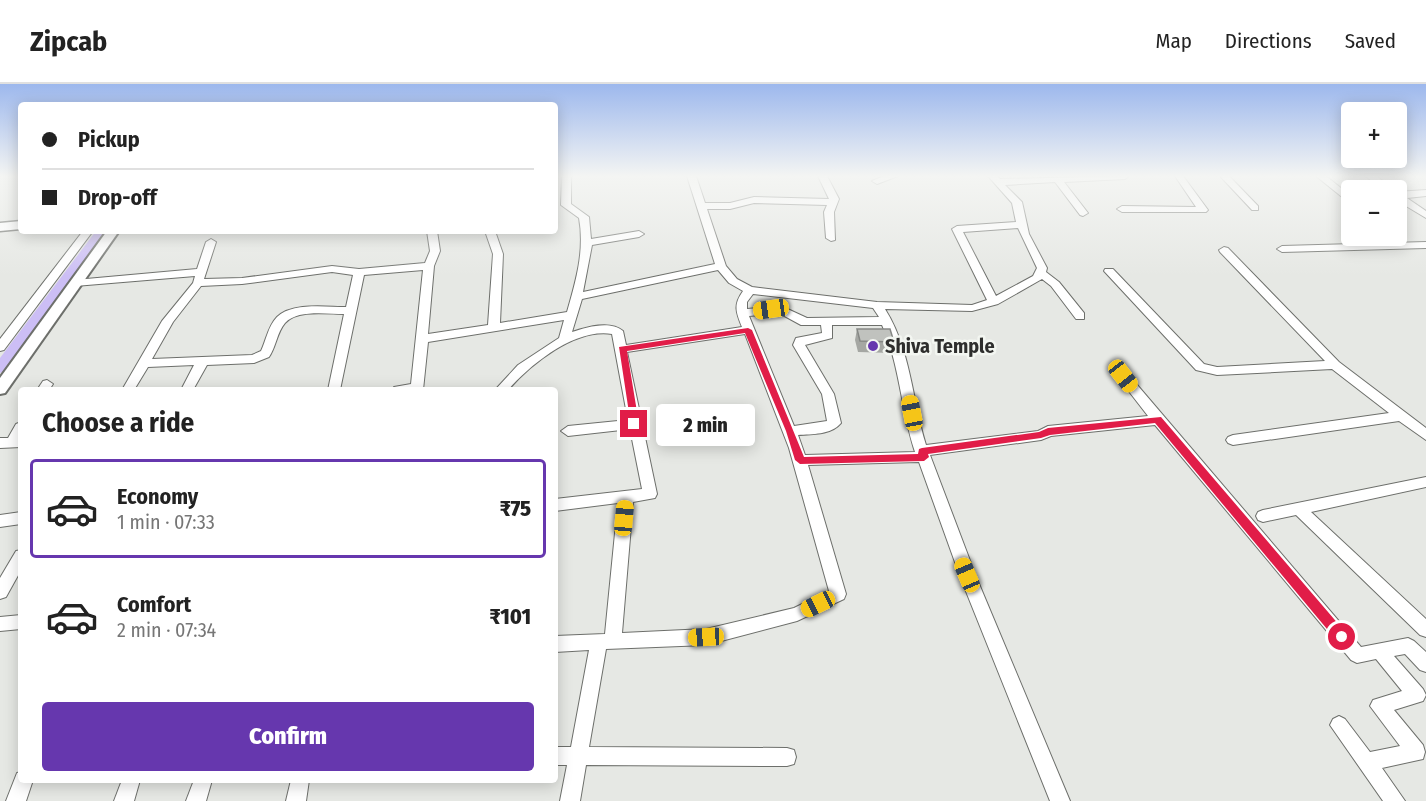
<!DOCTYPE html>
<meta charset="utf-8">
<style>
body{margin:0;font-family:"Fira Sans Condensed",sans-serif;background:#f6f6f6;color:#222;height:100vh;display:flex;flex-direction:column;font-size:22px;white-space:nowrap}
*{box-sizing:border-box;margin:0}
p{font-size:20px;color:#767676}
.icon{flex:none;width:33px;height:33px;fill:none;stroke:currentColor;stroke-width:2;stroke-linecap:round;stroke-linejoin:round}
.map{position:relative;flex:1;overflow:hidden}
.side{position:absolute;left:18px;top:303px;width:540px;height:396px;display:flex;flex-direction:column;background:#fff;border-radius:6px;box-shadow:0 3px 15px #0003}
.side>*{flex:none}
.guide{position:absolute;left:18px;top:18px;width:540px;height:132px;border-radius:6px;box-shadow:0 3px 15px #0003;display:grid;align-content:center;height:132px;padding:0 24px;background:#fff}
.buttons{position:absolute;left:1341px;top:18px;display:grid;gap:12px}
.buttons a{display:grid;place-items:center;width:66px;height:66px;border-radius:6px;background:#fff;box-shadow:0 3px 15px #0003;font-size:30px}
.end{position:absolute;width:27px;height:27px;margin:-14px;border:8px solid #e11d48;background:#fff;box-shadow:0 0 0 3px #fff}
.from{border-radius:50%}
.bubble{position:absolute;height:42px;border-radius:6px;background:#fff;box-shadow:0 3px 15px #0003;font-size:20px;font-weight:800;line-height:42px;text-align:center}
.car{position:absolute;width:18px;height:36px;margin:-18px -9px;border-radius:8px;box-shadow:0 0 4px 2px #0007;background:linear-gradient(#f5c518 24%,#345 0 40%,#f5c518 0 76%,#345 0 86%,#f5c518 0)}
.guide b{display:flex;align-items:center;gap:21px;height:57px;font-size:22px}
.guide b+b{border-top:2px solid #e0e0e0}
.guide i{width:15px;height:15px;background:#222}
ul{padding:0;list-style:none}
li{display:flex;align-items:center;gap:18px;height:99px;margin:0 12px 9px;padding:0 12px;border:3px solid transparent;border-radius:6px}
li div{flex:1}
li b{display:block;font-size:22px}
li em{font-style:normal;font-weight:800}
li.current{border-color:#6637ae}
li>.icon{width:54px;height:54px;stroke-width:1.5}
h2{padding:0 24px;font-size:27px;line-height:72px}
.primary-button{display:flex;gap:12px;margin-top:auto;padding:12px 24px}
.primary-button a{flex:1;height:69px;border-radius:6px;background:#6637ae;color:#fff;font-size:24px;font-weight:800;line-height:69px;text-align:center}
header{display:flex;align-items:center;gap:36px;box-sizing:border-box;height:84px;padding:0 30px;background:#fff;border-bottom:2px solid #e0e0e0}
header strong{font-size:28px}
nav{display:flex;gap:33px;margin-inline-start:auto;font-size:21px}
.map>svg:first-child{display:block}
</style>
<header>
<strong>Zipcab</strong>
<nav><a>Map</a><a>Directions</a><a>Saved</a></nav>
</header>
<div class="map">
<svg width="1426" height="717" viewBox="0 0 1426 717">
<rect width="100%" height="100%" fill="#e6e8e4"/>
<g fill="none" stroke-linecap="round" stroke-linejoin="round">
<!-- canal -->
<path fill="#ccbef5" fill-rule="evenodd" d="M96,147H108L5,287L0,289V274Z"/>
<!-- minor casing -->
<g stroke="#6d6f6b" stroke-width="2">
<g id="minor">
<path d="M562,92H571V120L589,133L591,155L639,147L644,150L639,153L592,161L583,208L715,180L687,92H696L705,119H730L754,113L829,115L818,92H827L839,115L834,128L835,156L831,157L826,154L824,128L827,121L754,119L730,125H707L726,182L737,195L752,203L877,218L972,221L987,216L952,145L957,142L1016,138L1012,119L988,92H997L1000,95L1129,92L1125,95L1064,98L1088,129L1083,132L1080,131L1055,98L1005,101L1022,118L1029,150L1047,184L1046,188L1059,198L1084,229V235H1076L1051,202L1042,195L998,220L972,227L885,225C911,266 912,316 926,361L1038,347L1048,342L1148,332L1117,292L1119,289H1127L1361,563L1408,554L1414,557L1426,568V588L1420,586L1405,570L1394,572L1423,605L1426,611L1423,617L1394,626L1423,661L1425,668L1423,675L1382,684L1405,717H1383L1330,641L1333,635L1339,632L1345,635L1370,668L1400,662L1370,622L1373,616L1402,607L1376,575L1357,579L1351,576L1155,341L1051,352L1041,356L930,371L977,495L1070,717H1050L961,495L919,378L808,381L846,510L844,515L797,537L706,561L606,565L589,663L787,664L794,666L796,673L794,680L787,682L586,681L580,717H560L567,681H555V663H571L589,566L555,568V552L605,550L618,419L555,427V415L642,405L630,345L568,352L561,347L568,342L628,336L612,250C575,244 531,280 508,306H495L518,281L559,254L564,236L428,258L423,306H392L394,303L411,300L423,186L364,191L340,306H328L344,230C328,230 297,225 285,239C277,248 276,263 269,273L254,279L207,281L193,306H181L194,281L148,283L134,306H122L162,237L193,199L195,192L75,202L70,199L75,196L197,185L206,158L211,155L216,158L204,195L242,194L332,182L359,185L425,179L430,167L427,147H437L440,167L434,182L428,250L488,241L493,170L485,147H495L503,170L500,239L567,228C576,197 585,166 579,134L561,121ZM1018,144L1037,184L1033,192L996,212L963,148ZM718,186L729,199L743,207C733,221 736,228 742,243L626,261L623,247C610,236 587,243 572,248L582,215ZM332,188L353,191L346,223C326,223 292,218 277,233C268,242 266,257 261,267L252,271L152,275L173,238L201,202L242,200ZM753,210L873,224L879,233L807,234L781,222L747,225V218ZM779,229L801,241H821L822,249L796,254L793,261L822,310L827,337L794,342L749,232ZM832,241H882C900,281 901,326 915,368L805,371L798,351C812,350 831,351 841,339L834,310L805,261L832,254ZM745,250L789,364L829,507L794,524L706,545L622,549L633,418L655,414L657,410L627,268Z"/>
<path d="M884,92H898L877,100L872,97Z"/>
<path d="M1175,92H1183L1208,126L1206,128H1122L1117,125L1122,122L1196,123Z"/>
<path d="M1220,92H1229L1258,122V126H1252Z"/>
<path d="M1316,92H1326L1352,113V121Z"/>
<path d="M1365,92H1376L1395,106H1385Z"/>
<path d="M1426,106V112L1407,114L1426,127V134L1396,116V108Z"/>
<path d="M83,147H93L4,266L0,267V255Z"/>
<path d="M1426,158V164L1282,168L1277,165L1282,162Z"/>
<path d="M1224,163L1228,164L1339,278L1426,344V356L1399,337L1233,361L1228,359L1226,356L1228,353L1233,351L1389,329L1332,285L1217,291L1196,286L1104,187L1105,185H1113L1204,280L1217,283L1325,277L1220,168L1219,166Z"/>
<path d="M47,296L53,300L49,306H37L43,297Z"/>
<path d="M21,338V363L0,364V354H8L16,340Z"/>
<path d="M1426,393V403L1311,428L1426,535V553L1420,551L1296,431L1263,438L1258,436L1256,432L1258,428L1263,426Z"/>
<path d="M21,428V440L0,443V431Z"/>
<path d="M21,466V486L6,513L0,515V494L16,467Z"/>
<path d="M21,531V545L0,547V533Z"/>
<path d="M21,688V696H33L26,717H6L17,689Z"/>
<path d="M122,696H140L134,717H114Z"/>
<path d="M194,696H212L206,717H186Z"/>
<path d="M291,696H309L306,717H286Z"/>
</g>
</g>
<!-- tertiary casing -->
<g stroke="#6d6f6b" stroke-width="4">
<path id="tertiary" d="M107,147H119L5,309L0,310V294Z"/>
</g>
<!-- secondary casing -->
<g stroke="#6d6f6b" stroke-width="3">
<path id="secondary" d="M21,137V145L0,147V139Z"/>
</g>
<!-- minor -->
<use href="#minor" fill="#fff" fill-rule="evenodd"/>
<!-- tertiary -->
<use href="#tertiary" fill="#fff" fill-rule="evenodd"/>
<!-- secondary -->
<use href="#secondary" fill="#fff" fill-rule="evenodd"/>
</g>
<!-- wall -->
<path fill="#a5a7a3" d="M857,245L894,258L892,269L858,268L855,256Z"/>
<!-- building -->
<path fill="#c0c2be" stroke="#868885" stroke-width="1.5" d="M857,245H890L894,258L860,257Z"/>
<!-- sky -->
<linearGradient id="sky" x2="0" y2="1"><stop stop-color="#9db8ed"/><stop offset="0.48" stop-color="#f4f5f3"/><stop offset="1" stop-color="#f4f5f3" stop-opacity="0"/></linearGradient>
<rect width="1426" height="192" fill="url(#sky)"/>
<!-- route -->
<path fill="#e11d48" d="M748,244L752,246L804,373L918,370L919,365L922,364L1039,348L1048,344L1161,333L1346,549V557H1337L1155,339L1050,351L1041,354L928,370L929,373L924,377L800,380L795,376L786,347L745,249L627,267L639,340L631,342L619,263Z"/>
<!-- markers -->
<circle fill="#6637ae" stroke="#f3f6f1" stroke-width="2" cx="873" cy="262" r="6"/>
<g text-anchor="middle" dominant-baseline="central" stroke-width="5" stroke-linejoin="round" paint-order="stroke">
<!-- poi labels -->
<g font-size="20" font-weight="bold" fill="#2e2e2d" stroke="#f3f6f1" text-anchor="start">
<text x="885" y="262">Shiva Temple</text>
</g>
</g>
</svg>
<div class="buttons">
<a>+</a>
<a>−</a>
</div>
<i class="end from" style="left:1342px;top:553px"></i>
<i class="end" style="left:634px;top:340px"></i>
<div class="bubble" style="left:656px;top:320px;width:99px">2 min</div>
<i class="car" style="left:771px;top:225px;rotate:262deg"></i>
<i class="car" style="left:1123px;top:292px;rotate:142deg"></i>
<i class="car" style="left:912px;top:329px;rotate:349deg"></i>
<i class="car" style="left:624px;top:434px;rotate:5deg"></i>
<i class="car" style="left:967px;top:491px;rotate:337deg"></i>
<i class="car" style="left:818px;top:520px;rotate:244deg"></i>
<i class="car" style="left:706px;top:553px;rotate:267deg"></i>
<div class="guide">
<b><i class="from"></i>Pickup</b>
<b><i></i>Drop-off</b>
</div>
<section class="side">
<h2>Choose a ride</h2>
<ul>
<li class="current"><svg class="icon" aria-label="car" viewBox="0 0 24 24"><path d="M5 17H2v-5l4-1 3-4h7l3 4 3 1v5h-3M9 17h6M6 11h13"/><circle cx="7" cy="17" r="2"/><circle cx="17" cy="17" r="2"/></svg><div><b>Economy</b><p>1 min · 07:33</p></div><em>₹75</em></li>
<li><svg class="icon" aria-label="car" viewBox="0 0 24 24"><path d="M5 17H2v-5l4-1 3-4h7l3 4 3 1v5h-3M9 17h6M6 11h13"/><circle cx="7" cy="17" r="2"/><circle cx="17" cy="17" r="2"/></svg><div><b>Comfort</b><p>2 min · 07:34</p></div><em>₹101</em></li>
</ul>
<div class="primary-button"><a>Confirm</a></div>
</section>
</div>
